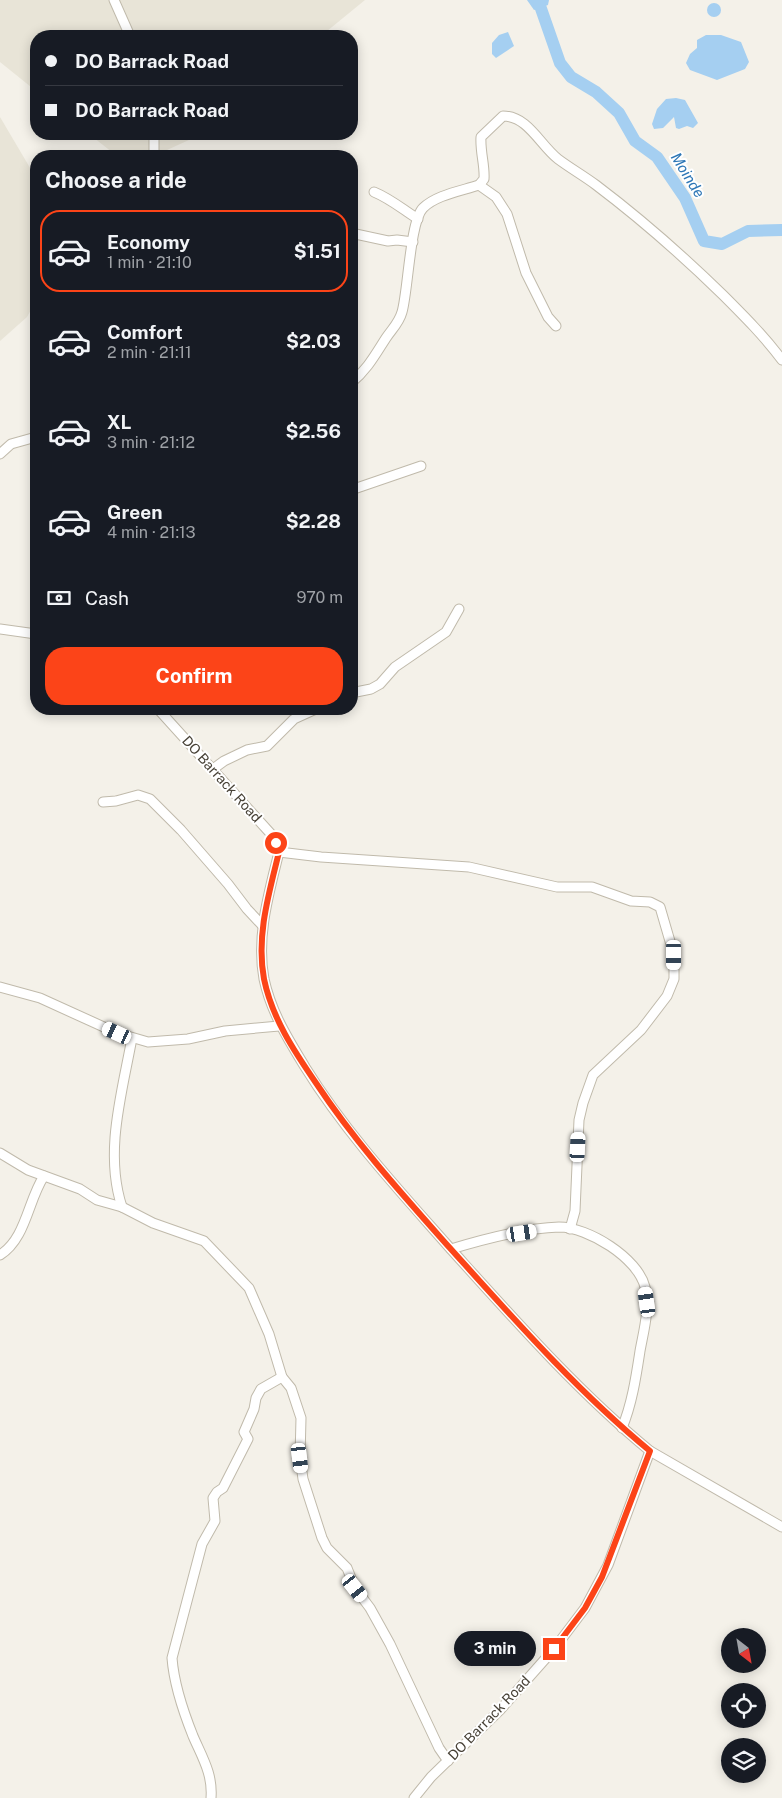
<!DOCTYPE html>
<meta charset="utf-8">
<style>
body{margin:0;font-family:"Public Sans",sans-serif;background:#20242c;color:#f1f3f6;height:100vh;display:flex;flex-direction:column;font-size:19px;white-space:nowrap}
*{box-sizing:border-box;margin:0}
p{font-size:16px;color:#9ea1a6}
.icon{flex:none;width:28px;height:28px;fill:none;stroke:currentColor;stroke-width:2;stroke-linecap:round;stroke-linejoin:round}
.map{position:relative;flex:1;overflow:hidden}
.drawer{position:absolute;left:30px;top:150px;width:328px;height:565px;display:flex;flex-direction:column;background:#171b24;border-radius:20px;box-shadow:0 2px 12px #0003}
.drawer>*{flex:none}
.guide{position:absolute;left:30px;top:30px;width:328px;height:110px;border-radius:20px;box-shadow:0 2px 12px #0003;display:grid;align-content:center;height:110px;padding:0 15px;background:#171b24}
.needle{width:32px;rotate:149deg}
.buttons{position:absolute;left:721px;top:1628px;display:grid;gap:10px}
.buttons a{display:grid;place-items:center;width:45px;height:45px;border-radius:50%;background:#171b24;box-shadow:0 2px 12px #0003;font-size:25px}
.end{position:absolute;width:22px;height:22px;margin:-11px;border:6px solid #fc4418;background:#fff;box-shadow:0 0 0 2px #fff}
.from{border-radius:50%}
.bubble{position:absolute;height:35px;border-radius:18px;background:#171b24;box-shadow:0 2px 12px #0003;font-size:16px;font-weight:700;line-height:35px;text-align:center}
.car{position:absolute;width:15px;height:30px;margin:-15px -8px;border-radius:6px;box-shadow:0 0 4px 1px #0007;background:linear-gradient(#fff 24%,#345 0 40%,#fff 0 76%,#345 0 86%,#fff 0)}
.guide b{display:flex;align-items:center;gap:18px;height:48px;font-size:19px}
.guide b+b{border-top:1px solid #363941}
.guide i{width:12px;height:12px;background:#f1f3f6}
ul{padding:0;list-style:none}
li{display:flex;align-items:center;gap:15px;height:82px;margin:0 10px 8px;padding:0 5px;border:2px solid transparent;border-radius:20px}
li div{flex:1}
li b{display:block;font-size:19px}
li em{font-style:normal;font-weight:700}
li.selected{border-color:#fc4418}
li>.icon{width:45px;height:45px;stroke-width:1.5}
h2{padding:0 15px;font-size:22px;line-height:60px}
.pay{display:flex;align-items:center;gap:12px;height:55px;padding:0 15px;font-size:19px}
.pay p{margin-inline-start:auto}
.action{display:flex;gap:10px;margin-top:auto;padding:10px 15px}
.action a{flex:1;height:58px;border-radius:20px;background:#fc4418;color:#fff;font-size:20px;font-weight:700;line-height:58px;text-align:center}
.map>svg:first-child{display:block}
</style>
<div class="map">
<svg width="782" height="1798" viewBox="0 0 782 1798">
<rect width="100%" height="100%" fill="#f4f1e9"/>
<!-- residential -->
<g fill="#e8e4d7">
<path d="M0,0H365L321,36H36V91L0,62Z"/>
<path d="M0,117L36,178V301L27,317L0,341Z"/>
<path d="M89,134H202L154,156H117Z"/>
</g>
<!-- water -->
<g fill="#a5cff1">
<path d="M527,0H549L548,5L534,10Z"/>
<circle cx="714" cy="10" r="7"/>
<path d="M508,32L514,46L496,58L492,54V43L499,35Z"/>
<path d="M706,35H721L741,42L749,62L745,69L717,80L690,70L686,63L690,54L697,48V40Z"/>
<path d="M676,98L685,100L698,123L693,128L687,126L679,129L676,128L674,117L663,128L654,129L652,124L657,109L666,99Z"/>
</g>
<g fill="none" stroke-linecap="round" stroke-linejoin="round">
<!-- river -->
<path stroke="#a5cff1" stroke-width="12" d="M538,0L560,63L571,77L596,92L619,113L635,141L657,157L685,198L704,241L722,244L748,231L782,230"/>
<!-- minor casing -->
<g stroke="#c0baab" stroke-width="11">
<g id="minor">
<path d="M114,0L130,36"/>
<path d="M154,156V134"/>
<path d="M479,185L496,197L507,214L526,273L548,317L556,326"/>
<path d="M374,192C391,199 402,209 418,219"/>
<path d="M351,233L388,241L397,240L413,242"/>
<path d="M351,383C367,370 375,355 386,338C392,329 399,323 402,312C408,292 410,221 423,208C436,195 461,191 479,185L484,179C485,165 480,152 481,137L503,116C528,116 540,145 558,159C570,168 584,176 596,185C641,219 683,256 723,295C744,316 764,336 782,360"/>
<path d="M0,454L11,444L36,437"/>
<path d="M351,490L421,466"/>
<path d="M0,629L36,634"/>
<path d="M351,693L371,689L380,684L395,667L446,632L459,609"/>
<path d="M158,709L271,834L279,852C269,893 256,936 264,979C271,1012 288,1039 305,1067C346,1133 398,1189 449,1247C513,1318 577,1391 650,1451L608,1565L585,1608L554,1649L500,1710L431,1777L414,1798"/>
<path d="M213,769L224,761L247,750L267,746L294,719L316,709"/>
<path d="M103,802L116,801L138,795L150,799L181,830L228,884L247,909L262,925"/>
<path d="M279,852L321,857L469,867L557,887H592L631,901L650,902L660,907L674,955V979L667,996L641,1030L593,1075L583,1103L579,1120L575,1211L570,1229"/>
<path d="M0,987L40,998L117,1033L148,1042L188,1039L225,1031L279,1026"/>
<path d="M0,1153L28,1170L80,1189L97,1200L122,1207L153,1223L204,1241L249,1288L269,1334L282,1377L291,1388L301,1418L300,1458L303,1479L322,1538L327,1548L347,1568L355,1588L370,1608L390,1644L439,1748L448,1761"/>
<path d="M122,1207C104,1152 122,1093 132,1038"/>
<path d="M451,1249C484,1239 525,1228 559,1227C588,1227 638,1258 645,1287C650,1309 644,1329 640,1351C636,1377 632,1404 622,1428"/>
<path d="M0,1255C26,1239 28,1200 44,1176"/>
<path d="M650,1451L782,1527"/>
<path d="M211,1798C213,1774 202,1757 193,1736C183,1711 174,1685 172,1658L202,1544L215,1521L213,1498L217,1492L223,1488L248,1439L244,1432L254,1409L256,1398L261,1389L282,1377"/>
</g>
</g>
<!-- minor -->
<use href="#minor" stroke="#fff" stroke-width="9"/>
</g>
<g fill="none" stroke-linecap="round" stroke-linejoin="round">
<!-- route -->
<path stroke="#fc4418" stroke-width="6" d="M276,843L279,852C269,893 256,936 264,979C272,1018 294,1051 316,1083C355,1142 402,1194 449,1247C513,1318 577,1391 650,1451L602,1577L585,1608L554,1649"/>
</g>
<g text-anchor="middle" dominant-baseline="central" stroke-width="4" stroke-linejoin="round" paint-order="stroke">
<!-- street labels -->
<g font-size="14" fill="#484237" stroke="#fff">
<text transform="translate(222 779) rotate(48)">DO Barrack Road</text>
<text transform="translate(489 1718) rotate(-46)">DO Barrack Road</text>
</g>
<!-- water labels -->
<g font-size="15" font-style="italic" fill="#2e77b6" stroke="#fff">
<text transform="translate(688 175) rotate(58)">Moinde</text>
</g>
</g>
</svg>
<div class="buttons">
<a><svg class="needle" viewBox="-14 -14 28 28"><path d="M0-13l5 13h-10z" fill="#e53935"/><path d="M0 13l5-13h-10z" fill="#9ea1a6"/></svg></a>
<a><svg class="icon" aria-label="locate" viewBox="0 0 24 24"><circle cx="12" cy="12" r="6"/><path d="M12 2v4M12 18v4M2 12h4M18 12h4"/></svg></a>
<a><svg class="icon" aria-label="layers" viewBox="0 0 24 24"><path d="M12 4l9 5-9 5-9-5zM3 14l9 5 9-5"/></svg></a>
</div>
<i class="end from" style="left:276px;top:843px"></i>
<i class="end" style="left:554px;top:1649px"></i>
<div class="bubble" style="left:454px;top:1631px;width:82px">3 min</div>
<i class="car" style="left:674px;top:955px;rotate:180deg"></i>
<i class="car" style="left:117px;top:1033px;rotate:295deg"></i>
<i class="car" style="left:578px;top:1147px;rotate:3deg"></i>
<i class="car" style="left:522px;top:1233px;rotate:81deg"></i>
<i class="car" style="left:647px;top:1302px;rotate:352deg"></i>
<i class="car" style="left:300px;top:1458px;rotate:173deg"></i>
<i class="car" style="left:355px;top:1588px;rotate:142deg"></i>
<div class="guide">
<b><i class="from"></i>DO Barrack Road</b>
<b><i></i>DO Barrack Road</b>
</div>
<section class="drawer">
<h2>Choose a ride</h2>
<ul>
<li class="selected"><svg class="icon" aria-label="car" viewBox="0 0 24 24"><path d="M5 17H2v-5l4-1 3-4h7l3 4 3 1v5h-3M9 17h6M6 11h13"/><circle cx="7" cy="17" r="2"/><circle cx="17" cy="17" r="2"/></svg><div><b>Economy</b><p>1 min · 21:10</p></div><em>$1.51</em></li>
<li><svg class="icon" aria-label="car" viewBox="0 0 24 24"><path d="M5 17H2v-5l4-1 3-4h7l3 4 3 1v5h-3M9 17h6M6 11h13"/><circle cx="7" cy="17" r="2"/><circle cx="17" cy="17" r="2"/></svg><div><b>Comfort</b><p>2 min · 21:11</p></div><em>$2.03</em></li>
<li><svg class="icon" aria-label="car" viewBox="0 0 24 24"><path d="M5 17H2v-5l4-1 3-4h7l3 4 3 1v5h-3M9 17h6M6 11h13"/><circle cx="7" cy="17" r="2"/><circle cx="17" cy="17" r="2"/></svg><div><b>XL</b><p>3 min · 21:12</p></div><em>$2.56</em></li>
<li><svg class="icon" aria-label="car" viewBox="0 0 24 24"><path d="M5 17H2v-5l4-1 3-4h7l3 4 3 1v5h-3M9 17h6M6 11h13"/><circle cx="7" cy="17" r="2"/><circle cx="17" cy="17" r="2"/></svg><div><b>Green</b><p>4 min · 21:13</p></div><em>$2.28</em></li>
</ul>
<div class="pay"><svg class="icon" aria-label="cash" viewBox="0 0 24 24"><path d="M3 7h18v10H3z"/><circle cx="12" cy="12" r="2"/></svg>Cash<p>970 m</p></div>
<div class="action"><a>Confirm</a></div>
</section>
</div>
